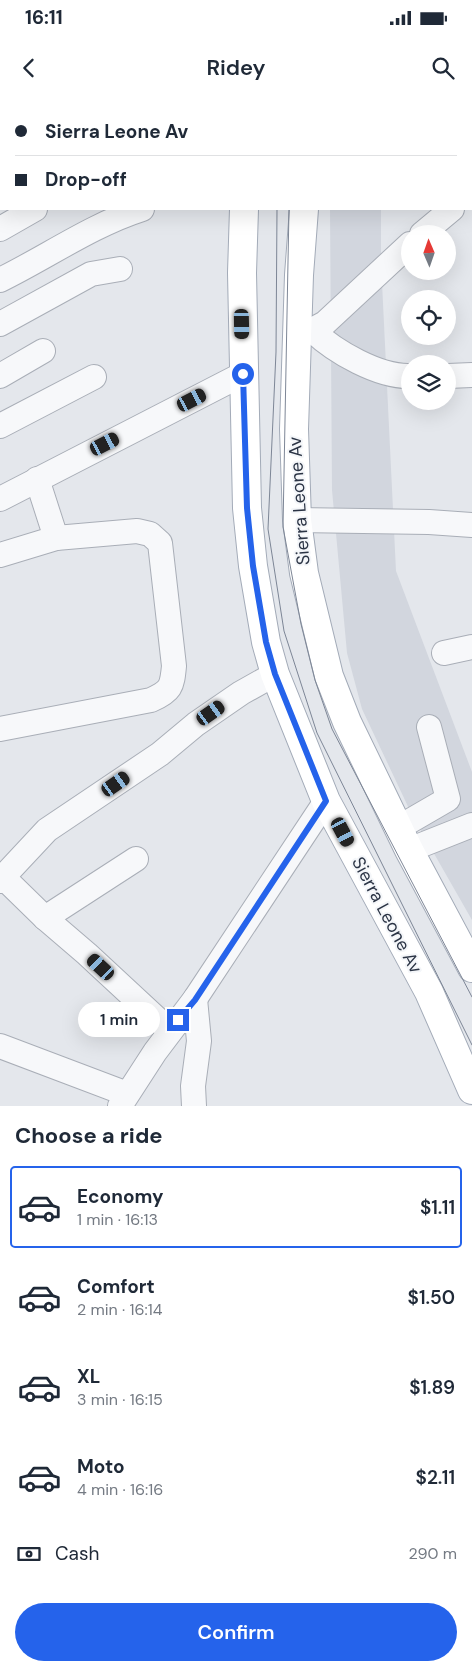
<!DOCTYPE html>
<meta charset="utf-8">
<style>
body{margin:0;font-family:"DM Sans",sans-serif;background:#f6f6f7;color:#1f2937;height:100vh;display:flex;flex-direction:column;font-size:19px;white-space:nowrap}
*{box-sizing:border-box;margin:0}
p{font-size:16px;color:#747a83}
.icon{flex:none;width:28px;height:28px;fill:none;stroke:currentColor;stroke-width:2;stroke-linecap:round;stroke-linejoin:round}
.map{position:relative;height:1006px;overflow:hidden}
.side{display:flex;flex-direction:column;background:#fff;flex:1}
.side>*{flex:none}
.top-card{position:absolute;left:0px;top:0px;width:472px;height:110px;box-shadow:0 5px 20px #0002;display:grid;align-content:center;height:110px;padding:0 15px;background:#fff}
.needle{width:32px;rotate:358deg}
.tools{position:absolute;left:401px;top:125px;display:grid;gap:10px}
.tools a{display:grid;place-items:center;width:55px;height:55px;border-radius:50%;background:#fff;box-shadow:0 5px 20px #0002;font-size:25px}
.end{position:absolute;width:22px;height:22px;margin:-11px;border:6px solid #2563eb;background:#fff;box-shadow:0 0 0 2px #fff}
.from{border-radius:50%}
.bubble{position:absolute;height:35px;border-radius:18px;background:#fff;box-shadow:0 5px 20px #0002;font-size:16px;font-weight:600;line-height:35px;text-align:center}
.car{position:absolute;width:15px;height:30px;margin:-15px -8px;border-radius:6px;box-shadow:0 0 4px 1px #0007;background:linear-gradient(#222 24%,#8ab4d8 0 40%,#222 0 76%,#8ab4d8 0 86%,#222 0)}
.top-card b{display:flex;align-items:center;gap:18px;height:48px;font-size:19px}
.top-card b+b{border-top:1px solid #e0e1e3}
.top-card i{width:12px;height:12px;background:#1f2937}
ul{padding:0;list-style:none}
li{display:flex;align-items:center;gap:15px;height:82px;margin:0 10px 8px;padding:0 5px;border:2px solid transparent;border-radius:5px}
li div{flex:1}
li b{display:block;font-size:19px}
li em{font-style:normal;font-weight:600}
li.selected{border-color:#2563eb}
li>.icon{width:45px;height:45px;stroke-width:1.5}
h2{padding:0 15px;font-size:22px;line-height:60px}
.pay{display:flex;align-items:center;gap:12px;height:55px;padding:0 15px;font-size:19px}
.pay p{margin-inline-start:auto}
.cta{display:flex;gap:10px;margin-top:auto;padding:10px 15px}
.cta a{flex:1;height:58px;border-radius:30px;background:#2563eb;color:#fff;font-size:20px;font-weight:600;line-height:58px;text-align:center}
.status{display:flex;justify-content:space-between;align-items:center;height:35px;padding:0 25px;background:#fff;direction:ltr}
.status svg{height:14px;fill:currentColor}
header{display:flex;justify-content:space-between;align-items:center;height:65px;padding:0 15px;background:#fff;font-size:22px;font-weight:600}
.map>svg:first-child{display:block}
</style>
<div class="status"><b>16:11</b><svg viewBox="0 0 49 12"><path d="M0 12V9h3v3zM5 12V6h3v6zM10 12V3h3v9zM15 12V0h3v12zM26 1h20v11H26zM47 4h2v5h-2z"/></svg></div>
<header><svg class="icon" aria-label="back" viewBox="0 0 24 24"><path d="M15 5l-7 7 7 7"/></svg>Ridey<svg class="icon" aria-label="search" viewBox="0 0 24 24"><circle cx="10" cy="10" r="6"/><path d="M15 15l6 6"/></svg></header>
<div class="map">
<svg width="472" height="1006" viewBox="0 0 472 1006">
<rect width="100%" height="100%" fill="#e4e7ec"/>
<!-- built -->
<path fill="#d2d6de" d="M330,109H381V162L396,471L472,672V820L412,715L362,609L347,553L332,390Z"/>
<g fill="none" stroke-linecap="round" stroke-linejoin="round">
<!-- minor casing -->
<g stroke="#a9aeb7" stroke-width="26">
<g id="minor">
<path d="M392,0L393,1"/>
<path d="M70,1L78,0"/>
<path d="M440,1L441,0"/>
<path d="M0,19L1,18"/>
<path d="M471,57H472"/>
<path d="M0,75H1"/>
<path d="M471,93L472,92"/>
<path d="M0,129L35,109"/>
<path d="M422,134L452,109"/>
<path d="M0,180C47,157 92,125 142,109"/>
<path d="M0,224L91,174L120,169"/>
<path d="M313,231C335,252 379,277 410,276"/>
<path d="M297,238L325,223L410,144"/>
<path d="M0,276L43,251"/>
<path d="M448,276L472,275"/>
<path d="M0,326L94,277"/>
<path d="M37,379L56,438"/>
<path d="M0,399L243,274"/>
<path d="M297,420L429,422L472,425"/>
<path d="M0,455L56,438L137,431L150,434L160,443L174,566C172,587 171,591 151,600L0,629"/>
<path d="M444,553L472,547"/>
<path d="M398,728L448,699L429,627"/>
<path d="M409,750L472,725"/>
<path d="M3,777L47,730L160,654L196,624L241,593L275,574"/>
<path d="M0,781L3,777L45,818L87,854L170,931"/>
<path d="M45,818L136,759"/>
<path d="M0,946L127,994"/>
<path d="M120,1006L155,952L195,899L326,701"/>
<path d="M194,1006L193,986L199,941L195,899"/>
</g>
</g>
<!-- major casing -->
<g stroke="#a3abb8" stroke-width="30">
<g id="major">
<path d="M244,1V0"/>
<path d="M305,1V0"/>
<path d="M244,109L242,173L247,408L253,466L266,542L275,574L326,701L429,892L472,990"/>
<path d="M304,109L299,175L294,329L297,420L304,473L329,576L347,622L409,750L472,868"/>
</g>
</g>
<!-- minor -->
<use href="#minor" stroke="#f7f8fa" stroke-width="24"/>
<!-- major -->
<use href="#major" stroke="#fff" stroke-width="28"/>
<!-- tram -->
<g stroke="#7d8696" stroke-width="1">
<path d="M276,0V1"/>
<path d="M291,1V0"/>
<path d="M277,109L276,252L268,429L284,531L317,633L472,945"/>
<path d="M289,109L283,427L301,524L315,580L332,629L472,897"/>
</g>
</g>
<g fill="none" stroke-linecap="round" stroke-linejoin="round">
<!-- route -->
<path stroke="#2563eb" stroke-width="6" d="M178,920L195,900L326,701L275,574L266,542L253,466L247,408L243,274"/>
</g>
<g text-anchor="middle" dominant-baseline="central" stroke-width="4" stroke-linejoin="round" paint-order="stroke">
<!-- street labels -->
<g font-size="18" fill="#2b3445" stroke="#f4f6f9">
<text transform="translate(299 401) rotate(-94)">Sierra Leone Av</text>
<text transform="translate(387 815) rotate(62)">Sierra Leone Av</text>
</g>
</g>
</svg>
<div class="tools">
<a><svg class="needle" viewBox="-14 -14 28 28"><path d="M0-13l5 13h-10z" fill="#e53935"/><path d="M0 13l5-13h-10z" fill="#747a83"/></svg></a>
<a><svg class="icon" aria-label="locate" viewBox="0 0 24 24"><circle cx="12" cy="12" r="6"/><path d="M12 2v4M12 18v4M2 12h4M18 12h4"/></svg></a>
<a><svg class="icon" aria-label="layers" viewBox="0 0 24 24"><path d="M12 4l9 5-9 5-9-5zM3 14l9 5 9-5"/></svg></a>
</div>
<i class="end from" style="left:243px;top:274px"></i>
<i class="end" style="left:178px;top:920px"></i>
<div class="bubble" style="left:78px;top:902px;width:82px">1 min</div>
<i class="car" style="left:242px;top:224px;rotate:179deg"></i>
<i class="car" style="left:192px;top:300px;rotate:63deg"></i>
<i class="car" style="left:105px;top:344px;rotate:63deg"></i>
<i class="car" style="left:211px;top:613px;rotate:55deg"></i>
<i class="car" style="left:116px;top:684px;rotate:55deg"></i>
<i class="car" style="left:343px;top:732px;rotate:152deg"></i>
<i class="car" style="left:101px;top:867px;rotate:313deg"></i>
<div class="top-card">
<b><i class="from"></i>Sierra Leone Av</b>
<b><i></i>Drop-off</b>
</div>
</div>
<section class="side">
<h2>Choose a ride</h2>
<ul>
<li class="selected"><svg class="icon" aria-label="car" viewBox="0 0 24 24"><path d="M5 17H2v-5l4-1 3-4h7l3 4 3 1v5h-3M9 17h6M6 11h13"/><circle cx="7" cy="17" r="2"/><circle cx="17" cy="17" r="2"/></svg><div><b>Economy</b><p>1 min · 16:13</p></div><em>$1.11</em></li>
<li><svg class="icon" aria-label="car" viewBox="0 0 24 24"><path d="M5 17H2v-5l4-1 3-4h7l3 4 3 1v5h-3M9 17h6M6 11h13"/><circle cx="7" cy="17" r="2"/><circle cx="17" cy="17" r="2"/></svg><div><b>Comfort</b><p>2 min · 16:14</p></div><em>$1.50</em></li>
<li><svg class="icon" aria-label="car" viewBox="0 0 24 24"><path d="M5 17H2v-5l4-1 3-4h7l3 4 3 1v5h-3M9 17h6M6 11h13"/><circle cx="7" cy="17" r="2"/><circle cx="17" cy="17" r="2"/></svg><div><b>XL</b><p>3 min · 16:15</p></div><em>$1.89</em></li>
<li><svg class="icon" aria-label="car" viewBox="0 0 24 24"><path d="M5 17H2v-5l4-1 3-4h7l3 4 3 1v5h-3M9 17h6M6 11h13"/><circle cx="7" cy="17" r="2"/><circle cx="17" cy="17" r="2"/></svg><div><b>Moto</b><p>4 min · 16:16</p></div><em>$2.11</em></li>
</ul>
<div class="pay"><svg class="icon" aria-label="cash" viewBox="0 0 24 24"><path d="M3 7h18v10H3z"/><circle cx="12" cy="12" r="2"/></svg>Cash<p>290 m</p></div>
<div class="cta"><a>Confirm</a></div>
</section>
